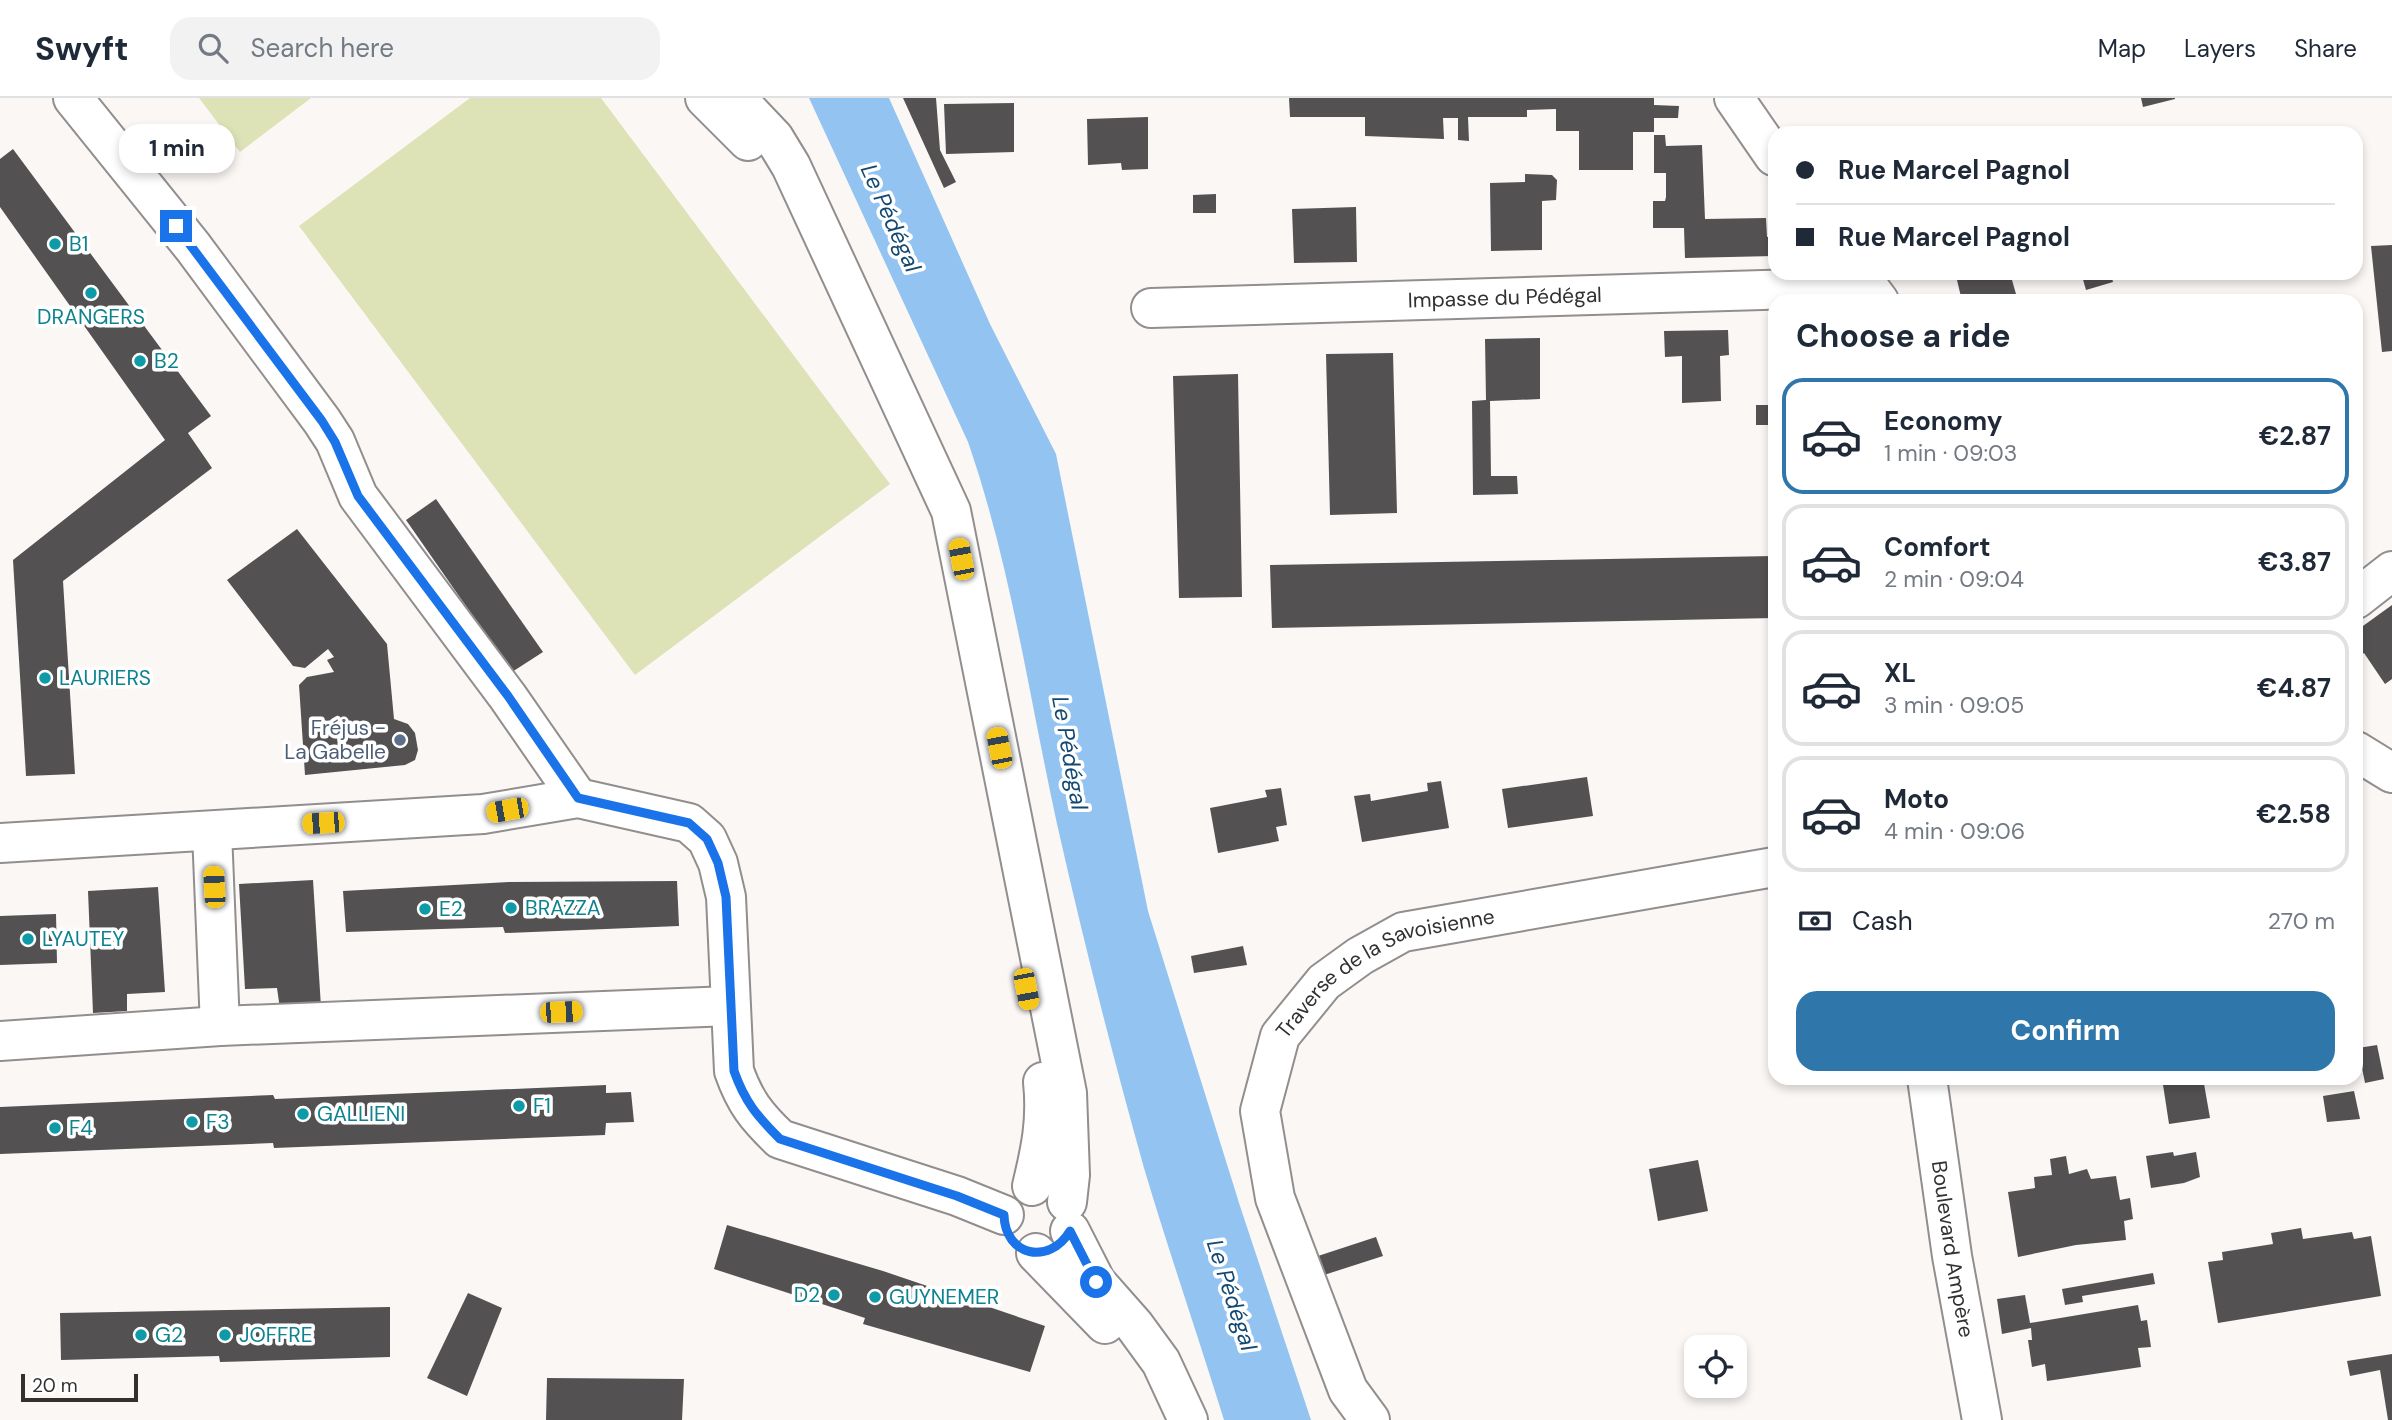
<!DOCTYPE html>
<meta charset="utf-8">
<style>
body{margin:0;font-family:"DM Sans",sans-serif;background:#f2f2f3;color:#1f2937;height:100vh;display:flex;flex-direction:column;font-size:26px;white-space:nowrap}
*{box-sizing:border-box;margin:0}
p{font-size:23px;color:#747a83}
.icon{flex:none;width:38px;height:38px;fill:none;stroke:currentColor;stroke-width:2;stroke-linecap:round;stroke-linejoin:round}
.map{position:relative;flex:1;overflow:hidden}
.drawer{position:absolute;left:1768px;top:196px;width:595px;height:791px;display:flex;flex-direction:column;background:#fff;border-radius:21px;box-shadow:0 4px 10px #0003}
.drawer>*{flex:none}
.hud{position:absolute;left:1768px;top:28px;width:595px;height:154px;border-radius:21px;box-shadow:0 4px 10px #0003;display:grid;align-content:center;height:154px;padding:0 28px;background:#fff}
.tools{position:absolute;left:1684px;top:1237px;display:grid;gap:14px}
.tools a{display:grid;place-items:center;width:63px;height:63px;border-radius:14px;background:#fff;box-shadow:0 4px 10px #0003;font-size:35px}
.scale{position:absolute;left:21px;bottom:18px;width:117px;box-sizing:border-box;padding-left:7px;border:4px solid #323130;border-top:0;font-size:19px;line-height:24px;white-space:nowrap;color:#323130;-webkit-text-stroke:5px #fff;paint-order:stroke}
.end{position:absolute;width:32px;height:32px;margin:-16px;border:9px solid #1a73e8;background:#fff;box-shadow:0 0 0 4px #fff}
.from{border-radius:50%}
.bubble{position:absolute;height:49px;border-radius:21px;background:#fff;box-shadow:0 4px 10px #0003;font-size:23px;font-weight:700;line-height:49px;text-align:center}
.car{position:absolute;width:21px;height:42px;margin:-21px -10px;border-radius:9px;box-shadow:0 0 5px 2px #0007;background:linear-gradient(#f5c518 24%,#345 0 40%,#f5c518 0 76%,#345 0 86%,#f5c518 0)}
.hud b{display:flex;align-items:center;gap:24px;height:66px;font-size:26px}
.hud b+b{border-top:2px solid #e0e1e3}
.hud i{width:18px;height:18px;background:#1f2937}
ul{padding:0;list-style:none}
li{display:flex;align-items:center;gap:21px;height:116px;margin:0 14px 10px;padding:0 14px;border:4px solid #e0e1e3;border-radius:21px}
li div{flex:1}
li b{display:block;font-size:26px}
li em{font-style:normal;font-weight:700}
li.on{border-color:#2f77ab}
li>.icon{width:63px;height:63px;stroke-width:1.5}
h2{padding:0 28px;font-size:32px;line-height:84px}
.pay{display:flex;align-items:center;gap:18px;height:77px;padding:0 28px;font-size:26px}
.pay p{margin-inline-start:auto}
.primary-button{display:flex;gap:14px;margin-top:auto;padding:14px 28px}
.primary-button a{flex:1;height:80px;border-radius:21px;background:#2f77ab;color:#fff;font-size:28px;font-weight:700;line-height:80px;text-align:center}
header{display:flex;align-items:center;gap:42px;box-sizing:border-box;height:98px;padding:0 35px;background:#fff;border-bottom:2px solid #e0e1e3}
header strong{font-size:33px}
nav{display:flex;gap:38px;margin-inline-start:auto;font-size:24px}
.search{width:490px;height:63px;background:#f2f2f3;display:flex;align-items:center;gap:18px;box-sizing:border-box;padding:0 24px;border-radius:21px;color:#747a83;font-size:26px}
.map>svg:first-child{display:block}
</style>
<header>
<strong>Swyft</strong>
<div class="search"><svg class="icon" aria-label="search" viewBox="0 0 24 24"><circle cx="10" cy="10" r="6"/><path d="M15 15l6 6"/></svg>Search here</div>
<nav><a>Map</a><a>Layers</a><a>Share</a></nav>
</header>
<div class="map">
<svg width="2392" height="1322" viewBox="0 0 2392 1322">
<rect width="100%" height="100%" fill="#fbf7f5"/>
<!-- green -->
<g fill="#dde3b6">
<path d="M199,0H311L240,54Z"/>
<path d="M470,0H601L890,386L635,577L299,128Z"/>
</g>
<!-- water -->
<path fill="#93c4f1" d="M809,0H889L990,226L1056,356L1148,813L1240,1108L1311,1322H1224C1198,1238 1169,1154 1144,1070C1112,956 1083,841 1057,726C1029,598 1011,468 968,344Z"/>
<!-- building -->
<g fill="#545152">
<path d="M903,0H936L940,52L956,84L944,90Z"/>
<path d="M1289,0H1654V7L1679,8L1678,20H1654V34H1633V72H1579V33H1556V11L1527,12V19H1468L1469,43L1458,42V20H1443L1444,41L1365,38V19H1290Z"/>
<path d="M2141,0H2175V1L2143,9Z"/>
<path d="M1014,5V54L946,56L944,6Z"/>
<path d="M1148,19V71L1122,72L1121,65L1088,67L1087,21Z"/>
<path d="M1654,37H1665L1666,48L1702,47L1705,121L1766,120L1767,139L1774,138V158L1685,160L1684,130H1653V103H1665L1666,99V75H1654Z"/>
<path d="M13,51L211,318L188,335L212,370L63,483L75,676L26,678L13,462L165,342L0,109V61Z"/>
<path d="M1525,76L1552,77L1557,82L1556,102L1542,103V152L1491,153L1490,85L1525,84Z"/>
<path d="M1216,96V115H1193V97Z"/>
<path d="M1356,109L1357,164L1294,165L1292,111Z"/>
<path d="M2392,147V253L2382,254L2371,148Z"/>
<path d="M1966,175H2010L2018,203H1962L1957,182L1967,180Z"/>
<path d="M2076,175H2111L2113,184L2086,192L2082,178L2077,179Z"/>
<path d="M1728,232L1729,257L1720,258L1721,303L1682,305V258L1665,259L1664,233Z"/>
<path d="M1540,240V301L1490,303L1491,378H1517L1518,396L1473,397L1472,303L1486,302L1485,241Z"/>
<path d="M1393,255L1397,415L1330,417L1326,256Z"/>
<path d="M1238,276L1242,499L1179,500L1173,278Z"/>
<rect x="1756" y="307" width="13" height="20"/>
<path d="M436,401L543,554L512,574L406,422Z"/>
<path d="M297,431L387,546L394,621L408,626L415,635L418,652L415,662L405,667L305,677L299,587L307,579L334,574L327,562L334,559L328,551L305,570L293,568L227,482Z"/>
<path d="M1774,458V520L1272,530L1270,467Z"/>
<path d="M2392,507V581L2385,586L2364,555L2356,560V533Z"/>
<path d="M1587,679L1593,718L1508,730L1502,691Z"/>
<path d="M1441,683L1449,730L1362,744L1354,698L1370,696L1371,703L1428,693L1427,685Z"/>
<path d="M1281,690L1287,727L1276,729L1279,743L1218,755L1210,710L1267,699L1265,692Z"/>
<path d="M313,782L321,909L280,911L277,890L245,891L239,786Z"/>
<path d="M677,783L679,828L505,835L503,829L346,834L343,793L509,784Z"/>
<path d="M158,789L165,894L127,896V913L93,915L88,793Z"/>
<path d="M56,816L57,865L0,867V818Z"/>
<path d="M1243,848L1247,867L1194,875L1191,858Z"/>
<path d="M2377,947L2384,981L2365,985L2358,950Z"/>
<path d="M2162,980H2203L2210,1020L2169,1026Z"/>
<path d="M606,987V995L631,994L634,1024L606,1025L605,1037L274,1050L273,1045L0,1056V1009L273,997L275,1001Z"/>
<path d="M2354,993L2360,1021L2327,1024L2323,998Z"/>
<path d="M2173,1054L2174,1058L2196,1054L2200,1079L2184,1085L2151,1090L2146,1058Z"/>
<path d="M2066,1058L2069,1076L2087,1071L2091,1081L2116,1078L2120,1102L2130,1100L2133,1121L2124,1123L2126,1142L2076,1147L2018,1159L2008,1094L2035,1090L2034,1079L2052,1077L2050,1061Z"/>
<path d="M1698,1062L1708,1113L1658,1123L1649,1071Z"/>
<path d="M727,1127L883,1173L1045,1228L1030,1274L863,1226L865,1220L714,1171Z"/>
<path d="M2301,1130L2303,1141L2352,1134L2354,1141L2371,1138L2381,1198L2218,1225L2208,1164L2223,1162L2222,1154L2273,1146L2271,1135Z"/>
<path d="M1376,1139L1383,1158L1324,1177L1318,1158Z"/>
<path d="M2153,1175L2155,1186L2082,1198L2083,1204L2065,1207L2062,1191Z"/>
<path d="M468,1195L502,1210L467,1298L427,1280Z"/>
<path d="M2025,1197L2030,1225L2138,1207L2141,1223L2147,1222L2151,1249L2138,1250L2141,1269L2047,1283L2045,1266L2032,1269L2028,1242H2032L2031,1230L2002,1236L1997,1201Z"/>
<path d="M390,1209V1259L220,1264L219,1258L61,1262L60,1215Z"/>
<path d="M2392,1256V1322H2388L2380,1272L2350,1278L2347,1263Z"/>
<path d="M547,1280L684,1281L682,1322H546Z"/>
</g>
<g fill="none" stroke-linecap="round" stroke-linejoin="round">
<!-- minor casing -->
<g stroke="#918e8d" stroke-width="42">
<g id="minor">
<path d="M73,0L193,149L322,323L335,343L358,398L508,599L578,700"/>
<path d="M705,0L748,43"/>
<path d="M736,0L774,40L791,68L951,413L1067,995L1070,1077L1067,1104"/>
<path d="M1734,0L1774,58"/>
<path d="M1858,175L1879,203"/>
<path id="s1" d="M1151,210L1800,191L1854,175"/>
<path d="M2356,501L2392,473"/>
<path d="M2356,653L2392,675"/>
<path d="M212,734L220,928"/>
<path d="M0,745L483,716L578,700L689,725L707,741L718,765L726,799L734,973C745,1004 756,1018 780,1041L957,1098L1004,1117"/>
<path d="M0,943L220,928L730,908"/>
<path id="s2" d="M1927,980L1952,1158L1982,1322"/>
<path d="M1032,1088C1041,1051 1047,1022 1043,984"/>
<path d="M1070,1133L1096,1184L1134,1227L1161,1264L1188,1322"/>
<path d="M1036,1155L1105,1226"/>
<path id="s3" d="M1370,1322L1348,1292L1275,1100L1260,1013L1280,938L1324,884L1360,858L1403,834L1774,769"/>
</g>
</g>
<!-- minor -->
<use href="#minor" stroke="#fff" stroke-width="38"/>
</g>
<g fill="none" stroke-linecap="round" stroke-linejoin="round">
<!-- route -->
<path stroke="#1a73e8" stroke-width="9" d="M176,128L322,323L335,344L358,398L508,598L578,700L689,725L707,741L718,765L726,799L734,973C745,1004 757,1018 780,1041L957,1098L1004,1117C1005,1158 1049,1168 1070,1133L1096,1184"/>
</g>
<!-- markers -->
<g fill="#0f9aa8" stroke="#fff" stroke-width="2.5">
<circle cx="55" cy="146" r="7"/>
<circle cx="91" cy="195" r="7"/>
<circle cx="140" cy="263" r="7"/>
<circle cx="45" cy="580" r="7"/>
<circle cx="511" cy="810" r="7"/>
<circle cx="425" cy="811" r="7"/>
<circle cx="28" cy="841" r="7"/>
<circle cx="519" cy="1008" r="7"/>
<circle cx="303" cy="1016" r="7"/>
<circle cx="192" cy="1024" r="7"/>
<circle cx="55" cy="1030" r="7"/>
<circle cx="834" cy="1197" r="7"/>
<circle cx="875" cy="1199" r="7"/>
<circle cx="141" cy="1237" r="7"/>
<circle cx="225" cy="1237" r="7"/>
</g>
<circle fill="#5c6f8a" stroke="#fff" stroke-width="2.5" cx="400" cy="642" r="7"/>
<g text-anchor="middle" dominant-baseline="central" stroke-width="7" stroke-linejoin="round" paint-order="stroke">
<!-- culture labels -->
<g font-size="21" fill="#0d838f" stroke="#fff" text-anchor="start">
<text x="69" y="146">B1</text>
<text x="91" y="219" text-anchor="middle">DRANGERS</text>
<text x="154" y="263">B2</text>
<text x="59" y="580">LAURIERS</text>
<text x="525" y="810">BRAZZA</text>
<text x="439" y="811">E2</text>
<text x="42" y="841">LYAUTEY</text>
<text x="533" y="1008">F1</text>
<text x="317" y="1016">GALLIENI</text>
<text x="206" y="1024">F3</text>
<text x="69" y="1030">F4</text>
<text x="820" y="1197" text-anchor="end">D2</text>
<text x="889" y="1199">GUYNEMER</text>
<text x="155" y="1237">G2</text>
<text x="239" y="1237">JOFFRE</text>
</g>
<!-- street labels -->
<g font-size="21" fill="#323130" stroke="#fff">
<text stroke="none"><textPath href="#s1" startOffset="354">Impasse du Pédégal</textPath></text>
<text stroke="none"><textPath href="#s3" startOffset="537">Traverse de la Savoisienne</textPath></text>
<text stroke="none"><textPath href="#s2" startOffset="173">Boulevard Ampère</textPath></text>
</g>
<!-- service labels -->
<g font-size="21" fill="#4e5e75" stroke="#fff" text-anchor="end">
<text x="386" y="630">Fréjus -<tspan x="386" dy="24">La Gabelle</tspan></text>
</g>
<!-- water labels -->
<g font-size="23" font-style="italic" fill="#124973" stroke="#fff">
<text transform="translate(891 120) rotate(66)">Le Pédégal</text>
<text transform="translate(1070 655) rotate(80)">Le Pédégal</text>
<text transform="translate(1232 1197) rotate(72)">Le Pédégal</text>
</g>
</g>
</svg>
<div class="tools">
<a><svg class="icon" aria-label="locate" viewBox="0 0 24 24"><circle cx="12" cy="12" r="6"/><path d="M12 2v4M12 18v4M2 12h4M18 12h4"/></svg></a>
</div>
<div class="scale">20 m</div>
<i class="end from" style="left:1096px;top:1184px"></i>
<i class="end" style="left:176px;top:128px"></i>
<div class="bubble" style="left:119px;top:26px;width:116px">1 min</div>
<i class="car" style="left:961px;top:461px;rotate:349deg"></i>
<i class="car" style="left:999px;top:650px;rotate:349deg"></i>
<i class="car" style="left:507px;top:712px;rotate:260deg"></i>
<i class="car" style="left:323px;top:725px;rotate:267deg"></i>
<i class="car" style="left:214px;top:789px;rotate:357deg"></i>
<i class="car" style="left:1026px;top:891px;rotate:169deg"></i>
<i class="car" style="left:561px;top:914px;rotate:88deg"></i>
<div class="hud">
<b><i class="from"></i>Rue Marcel Pagnol</b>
<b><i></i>Rue Marcel Pagnol</b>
</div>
<section class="drawer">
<h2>Choose a ride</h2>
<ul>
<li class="on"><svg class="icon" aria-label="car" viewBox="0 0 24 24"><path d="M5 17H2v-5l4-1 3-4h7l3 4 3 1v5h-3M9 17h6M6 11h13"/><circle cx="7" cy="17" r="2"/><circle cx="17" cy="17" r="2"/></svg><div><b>Economy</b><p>1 min · 09:03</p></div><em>€2.87</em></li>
<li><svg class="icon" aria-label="car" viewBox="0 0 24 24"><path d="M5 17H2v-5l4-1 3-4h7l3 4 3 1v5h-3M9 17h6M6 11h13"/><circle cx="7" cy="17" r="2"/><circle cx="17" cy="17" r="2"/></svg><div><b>Comfort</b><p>2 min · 09:04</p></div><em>€3.87</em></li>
<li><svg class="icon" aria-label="car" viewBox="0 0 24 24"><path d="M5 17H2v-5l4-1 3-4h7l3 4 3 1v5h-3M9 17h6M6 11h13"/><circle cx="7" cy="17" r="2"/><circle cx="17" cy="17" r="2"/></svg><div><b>XL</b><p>3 min · 09:05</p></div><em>€4.87</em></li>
<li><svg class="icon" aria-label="car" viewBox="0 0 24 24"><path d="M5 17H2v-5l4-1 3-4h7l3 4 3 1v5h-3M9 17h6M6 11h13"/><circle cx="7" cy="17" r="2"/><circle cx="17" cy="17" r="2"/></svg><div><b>Moto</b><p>4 min · 09:06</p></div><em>€2.58</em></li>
</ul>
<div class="pay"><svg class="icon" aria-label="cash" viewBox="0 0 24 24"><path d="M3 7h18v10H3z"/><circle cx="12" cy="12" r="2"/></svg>Cash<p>270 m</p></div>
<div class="primary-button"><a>Confirm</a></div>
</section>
</div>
